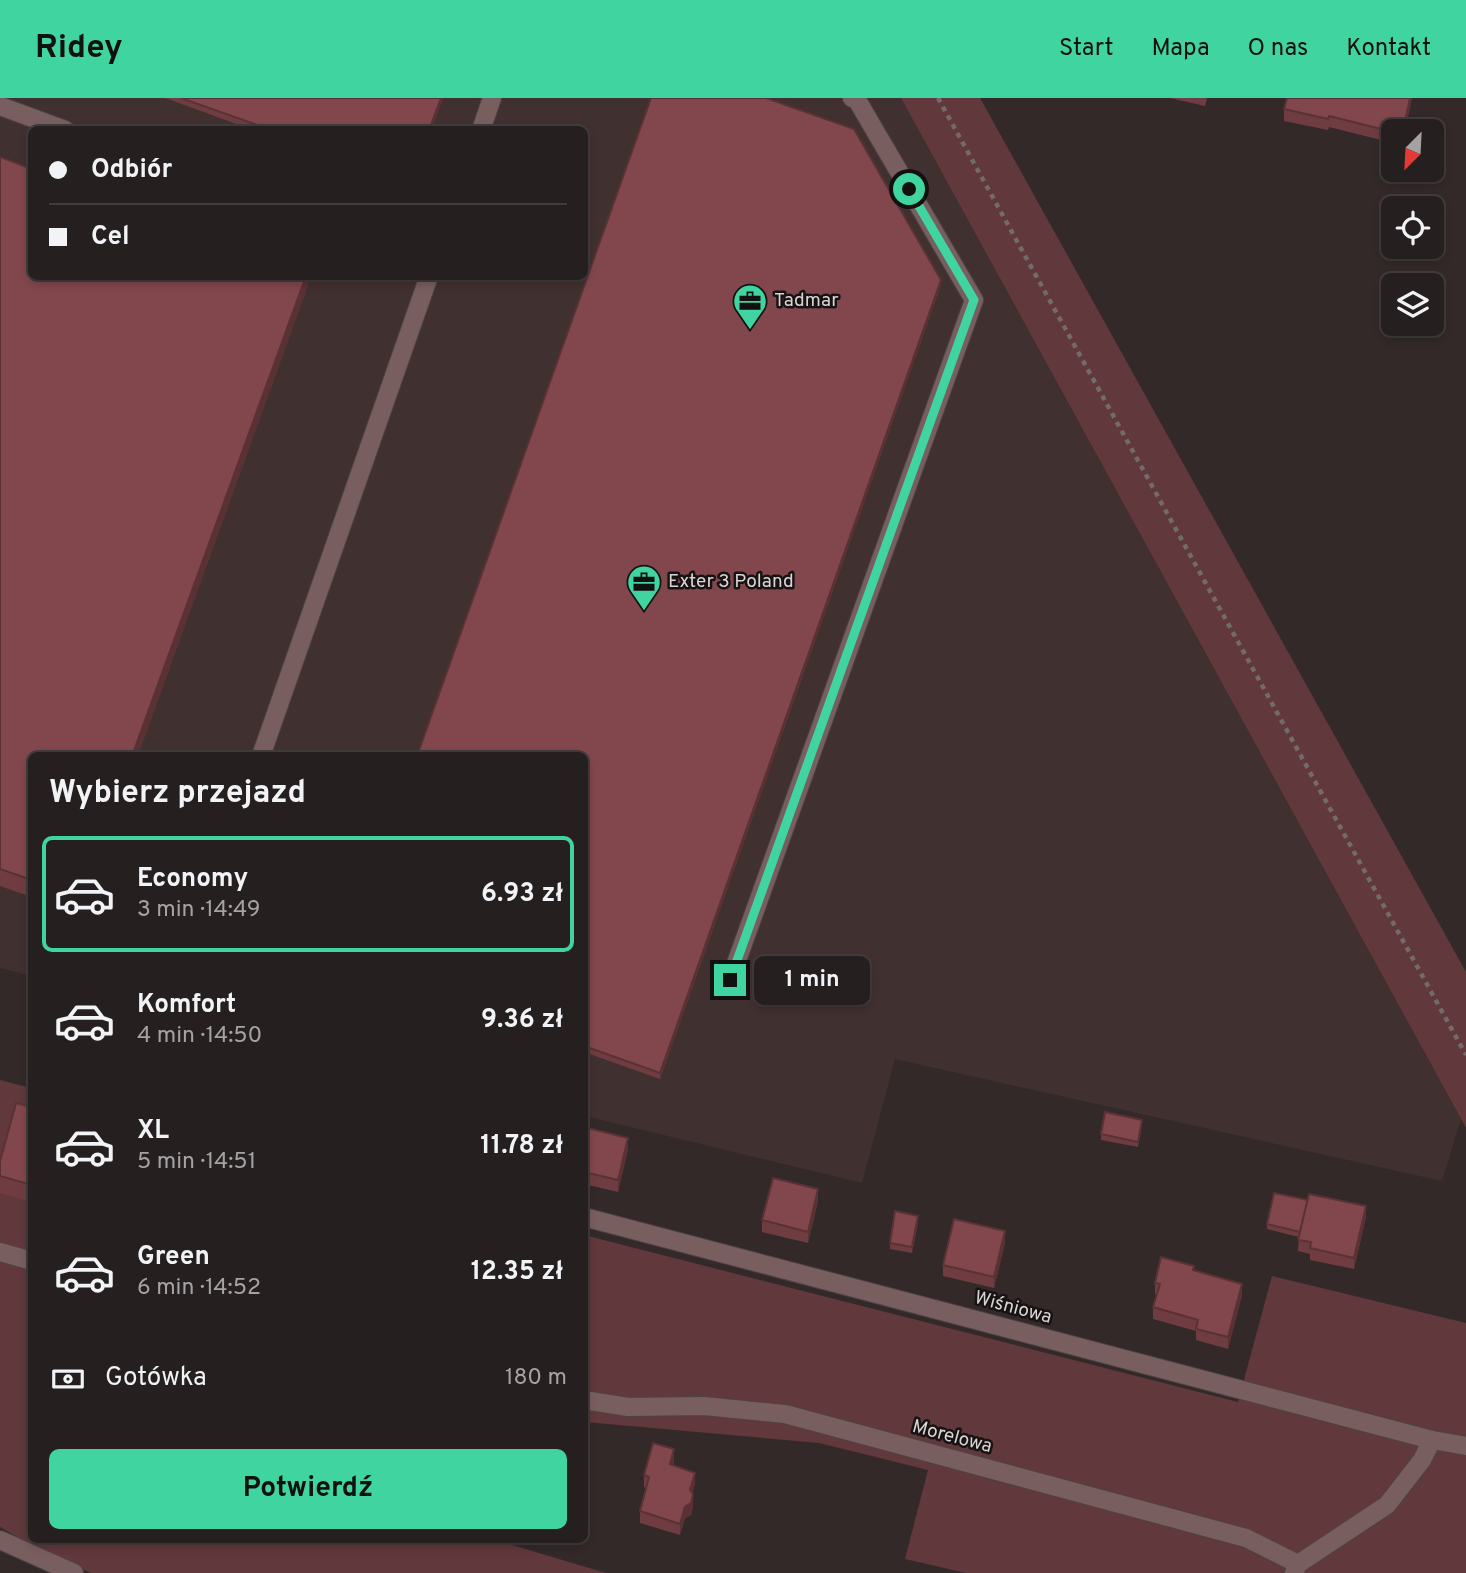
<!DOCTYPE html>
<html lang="pl">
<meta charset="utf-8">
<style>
body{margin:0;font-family:Overpass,sans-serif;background:#322c2c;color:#f1f3f6;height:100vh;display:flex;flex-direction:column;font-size:26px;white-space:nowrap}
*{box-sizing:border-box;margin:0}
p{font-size:23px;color:#a4a2a4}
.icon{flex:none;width:38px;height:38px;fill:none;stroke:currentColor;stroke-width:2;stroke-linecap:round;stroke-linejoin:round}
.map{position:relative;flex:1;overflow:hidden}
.drawer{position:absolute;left:28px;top:654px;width:560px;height:791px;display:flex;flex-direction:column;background:#261f1f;border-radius:10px;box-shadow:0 4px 10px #0003,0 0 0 2px #423d3d}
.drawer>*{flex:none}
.guide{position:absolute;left:28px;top:28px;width:560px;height:154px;border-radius:10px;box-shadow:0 4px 10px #0003,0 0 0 2px #423d3d;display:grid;align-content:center;height:154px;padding:0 21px;background:#261f1f}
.needle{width:46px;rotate:204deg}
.fabs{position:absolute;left:1381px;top:21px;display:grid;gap:14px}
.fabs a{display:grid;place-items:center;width:63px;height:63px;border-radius:10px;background:#261f1f;box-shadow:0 4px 10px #0003,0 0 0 2px #423d3d;font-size:35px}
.end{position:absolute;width:32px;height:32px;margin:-16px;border:9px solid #40d4a1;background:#111;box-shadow:0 0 0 4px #111}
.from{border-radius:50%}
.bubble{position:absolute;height:49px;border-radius:10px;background:#261f1f;box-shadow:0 4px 10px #0003,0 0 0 2px #423d3d;font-size:23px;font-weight:700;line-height:49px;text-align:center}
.guide b{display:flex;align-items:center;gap:24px;height:66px;font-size:26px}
.guide b+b{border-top:2px solid #423d3d}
.guide i{width:18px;height:18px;background:#f1f3f6}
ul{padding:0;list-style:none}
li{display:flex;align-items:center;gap:21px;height:116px;margin:0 14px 10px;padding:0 7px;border:4px solid transparent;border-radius:10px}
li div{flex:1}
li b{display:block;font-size:26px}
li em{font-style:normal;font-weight:700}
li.on{border-color:#40d4a1}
li>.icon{width:63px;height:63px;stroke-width:1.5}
h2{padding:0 21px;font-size:32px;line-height:84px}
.pay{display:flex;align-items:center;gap:18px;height:77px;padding:0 21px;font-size:26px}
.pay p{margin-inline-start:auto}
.action{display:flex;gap:14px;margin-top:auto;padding:14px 21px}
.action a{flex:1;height:80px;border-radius:10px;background:#40d4a1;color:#111;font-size:28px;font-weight:700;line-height:80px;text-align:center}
header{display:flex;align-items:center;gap:42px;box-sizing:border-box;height:98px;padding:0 35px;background:#40d4a1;color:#111}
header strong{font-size:33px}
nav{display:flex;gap:38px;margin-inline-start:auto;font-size:24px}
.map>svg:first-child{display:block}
</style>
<header>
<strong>Ridey</strong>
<nav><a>Start</a><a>Mapa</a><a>O nas</a><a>Kontakt</a></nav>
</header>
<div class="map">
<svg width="1466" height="1475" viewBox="0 0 1466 1475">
<rect width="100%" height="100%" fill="#332929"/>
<!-- built -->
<path fill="#413030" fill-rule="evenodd" d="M0,0H901L1461,1021L1442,1083L895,961L862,1085L585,1018L584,658H32L31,878L0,870ZM32,32H584V178H32Z"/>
<!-- green -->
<g fill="#61383b">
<path d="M901,0H980L1466,874V1030Z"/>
<path d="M0,982L31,990L32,1442H495L606,1475H91L35,1449L0,1429Z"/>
<path d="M584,1137L1238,1304L1272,1178L1466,1225V1475H966L905,1461L928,1372L819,1345L585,1324Z"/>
</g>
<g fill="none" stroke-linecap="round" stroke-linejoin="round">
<!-- minor casing -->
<g stroke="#4e4444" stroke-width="20">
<g id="minor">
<path d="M0,8L65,32"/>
<path d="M481,32L492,0"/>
<path d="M261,658L429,178"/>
<path d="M730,882L974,202L857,2L852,0"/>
<path d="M584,1119L1432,1342L1466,1348"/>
<path d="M0,1154L32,1163"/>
<path d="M584,1302L628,1309L704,1308L785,1316L1246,1440L1298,1466"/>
<path d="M0,1442L74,1475"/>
<path d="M1294,1475L1298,1466L1387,1407L1422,1362L1432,1342"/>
</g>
</g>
<!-- path -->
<path stroke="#736a6a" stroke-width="4.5" stroke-dasharray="5 5" stroke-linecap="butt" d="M938,0L1466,957"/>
<!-- minor -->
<use href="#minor" stroke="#795e5f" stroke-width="18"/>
</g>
<!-- wall -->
<g fill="#6f3d41">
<path d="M165,0H443L431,32H253Z"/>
<path d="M1170,0H1207L1205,8Z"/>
<path d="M1287,0H1412L1405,33H1393V45L1329,29L1328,32L1284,23V11Z"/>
<path d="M0,59L308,178V188L32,658V799L0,788Z"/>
<path d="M941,187L660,981L584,954V658Z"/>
<path d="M32,1009V1104L0,1095V1063Z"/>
<path d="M1142,1027L1138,1049L1101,1042V1036Z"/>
<path d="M584,1029L628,1051L618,1094L584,1086Z"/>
<path d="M818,1103L808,1145L762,1134V1122Z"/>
<path d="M1366,1119L1354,1171L1310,1162V1156L1298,1153L1299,1139L1267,1131V1126Z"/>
<path d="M918,1124L912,1155L890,1151V1145Z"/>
<path d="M1005,1145L994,1190L943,1178V1167Z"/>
<path d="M1194,1172L1242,1197L1228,1251L1196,1242V1233L1153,1221V1209L1157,1197L1155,1196V1185Z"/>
<path d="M674,1362L673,1367L695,1386L692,1396L693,1408L691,1417L685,1420L680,1437L640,1425V1413L646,1390L644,1389V1377Z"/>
</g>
<!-- shaded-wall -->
<g fill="#5a3235">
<path d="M441,0H443L431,32H429Z"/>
<path d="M1410,0H1412L1405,33H1403Z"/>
<path d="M306,178H308V188L138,658H132Z"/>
<path d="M941,182V187L660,981V975Z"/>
<path d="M628,1040V1051L618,1094V1082Z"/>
<path d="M818,1091V1103L808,1145V1134Z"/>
<path d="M1366,1108V1119L1354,1171V1160Z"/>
<path d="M918,1118V1124L912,1155V1149Z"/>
<path d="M1005,1133V1145L994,1190V1179Z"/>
<path d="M1242,1186V1197L1228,1251V1239Z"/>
<path d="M674,1351V1362L670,1377V1366Z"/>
<path d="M695,1375V1386L690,1403V1392Z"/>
<path d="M589,1388V1399L584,1416V1404Z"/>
<path d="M693,1396V1408L691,1417L685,1420L680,1437V1426L685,1409Z"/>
</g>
<!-- building -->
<g fill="#81474c" stroke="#5a3235" stroke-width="2">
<path d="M181,0H441L429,32H265L266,30Z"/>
<path d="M651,0H766L854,31L941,182L660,975L584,948V658H417Z"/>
<path d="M1287,0H1410L1403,33L1393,34L1329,18L1328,21L1284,11Z"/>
<path d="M0,59L32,71V178H306L132,658H32V782L0,771Z"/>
<path d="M16,1005L32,1009V1087L0,1078V1063Z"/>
<path d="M1105,1014L1142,1022L1138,1044L1101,1036Z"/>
<path d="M584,1029L628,1040L618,1082L584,1074Z"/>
<path d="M773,1080L818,1091L808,1134L762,1122Z"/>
<path d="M1274,1095L1308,1102L1300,1134L1267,1126Z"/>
<path d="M1309,1096L1366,1108L1354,1160L1310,1150L1311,1144L1298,1142Z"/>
<path d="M895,1113L918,1118L912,1149L890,1145Z"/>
<path d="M954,1121L1005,1133L994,1179L943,1167Z"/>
<path d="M1161,1159L1194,1168L1193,1172L1242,1186L1228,1239L1196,1231L1198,1222L1153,1209L1160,1186L1155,1185Z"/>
<path d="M653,1345L674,1351L670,1366L695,1375L690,1392L693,1396L691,1405L685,1409L680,1426L640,1413L649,1379L644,1377Z"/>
<path d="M584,1386L589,1388L584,1404Z"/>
</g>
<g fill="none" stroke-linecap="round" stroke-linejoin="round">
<!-- route -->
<path stroke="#40d4a1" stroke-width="9" d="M730,882L974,202L909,91"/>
</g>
<!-- icons -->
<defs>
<g id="office-pin" transform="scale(1.75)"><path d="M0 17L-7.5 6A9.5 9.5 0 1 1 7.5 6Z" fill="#40d4a1" stroke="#171313"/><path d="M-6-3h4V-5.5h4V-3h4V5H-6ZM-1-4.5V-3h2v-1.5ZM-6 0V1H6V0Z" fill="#111"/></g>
</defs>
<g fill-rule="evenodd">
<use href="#office-pin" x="750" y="203"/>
<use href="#office-pin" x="644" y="484"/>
</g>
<g text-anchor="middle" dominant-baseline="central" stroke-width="5" stroke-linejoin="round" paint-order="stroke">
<!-- poi labels -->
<g font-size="19" fill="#dbd4d4" stroke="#171313" text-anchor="start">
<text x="774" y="203">Tadmar</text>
<text x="668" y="484">Exter 3 Poland</text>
</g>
<!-- street labels -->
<g font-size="19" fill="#dbd4d4" stroke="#171313">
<text transform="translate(1013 1210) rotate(15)">Wiśniowa</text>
<text transform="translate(952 1339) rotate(15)">Morelowa</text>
</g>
</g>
</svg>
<div class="fabs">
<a><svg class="needle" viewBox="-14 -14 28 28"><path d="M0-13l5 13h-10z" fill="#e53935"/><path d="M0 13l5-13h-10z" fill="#a4a2a4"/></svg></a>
<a><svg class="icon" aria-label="locate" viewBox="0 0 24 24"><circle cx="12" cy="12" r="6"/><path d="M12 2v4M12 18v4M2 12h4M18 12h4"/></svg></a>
<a><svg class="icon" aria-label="layers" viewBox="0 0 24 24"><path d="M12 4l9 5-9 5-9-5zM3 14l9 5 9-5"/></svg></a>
</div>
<i class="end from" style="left:909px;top:91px"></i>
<i class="end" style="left:730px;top:882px"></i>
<div class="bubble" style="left:754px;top:858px;width:116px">1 min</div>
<div class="guide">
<b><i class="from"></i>Odbiór</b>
<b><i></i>Cel</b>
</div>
<section class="drawer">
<h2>Wybierz przejazd</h2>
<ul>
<li class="on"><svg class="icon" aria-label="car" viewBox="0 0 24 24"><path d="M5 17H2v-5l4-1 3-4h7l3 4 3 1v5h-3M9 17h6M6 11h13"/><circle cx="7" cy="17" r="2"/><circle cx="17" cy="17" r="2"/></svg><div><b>Economy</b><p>3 min · 14:49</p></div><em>6.93 zł</em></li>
<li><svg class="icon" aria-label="car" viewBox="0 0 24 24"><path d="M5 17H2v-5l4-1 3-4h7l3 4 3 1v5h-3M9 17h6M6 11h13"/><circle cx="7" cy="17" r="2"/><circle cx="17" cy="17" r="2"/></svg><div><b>Komfort</b><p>4 min · 14:50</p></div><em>9.36 zł</em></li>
<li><svg class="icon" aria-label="car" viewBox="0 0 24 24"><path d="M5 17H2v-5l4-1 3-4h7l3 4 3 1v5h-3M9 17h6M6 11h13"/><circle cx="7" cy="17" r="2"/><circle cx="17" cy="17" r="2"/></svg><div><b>XL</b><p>5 min · 14:51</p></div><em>11.78 zł</em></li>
<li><svg class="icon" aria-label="car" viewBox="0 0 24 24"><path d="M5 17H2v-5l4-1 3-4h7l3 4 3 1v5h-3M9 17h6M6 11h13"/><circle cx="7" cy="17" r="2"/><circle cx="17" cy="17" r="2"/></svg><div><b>Green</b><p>6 min · 14:52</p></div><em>12.35 zł</em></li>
</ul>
<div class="pay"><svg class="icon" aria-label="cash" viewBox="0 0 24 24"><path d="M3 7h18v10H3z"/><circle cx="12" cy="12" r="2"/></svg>Gotówka<p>180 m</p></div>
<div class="action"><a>Potwierdź</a></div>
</section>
</div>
